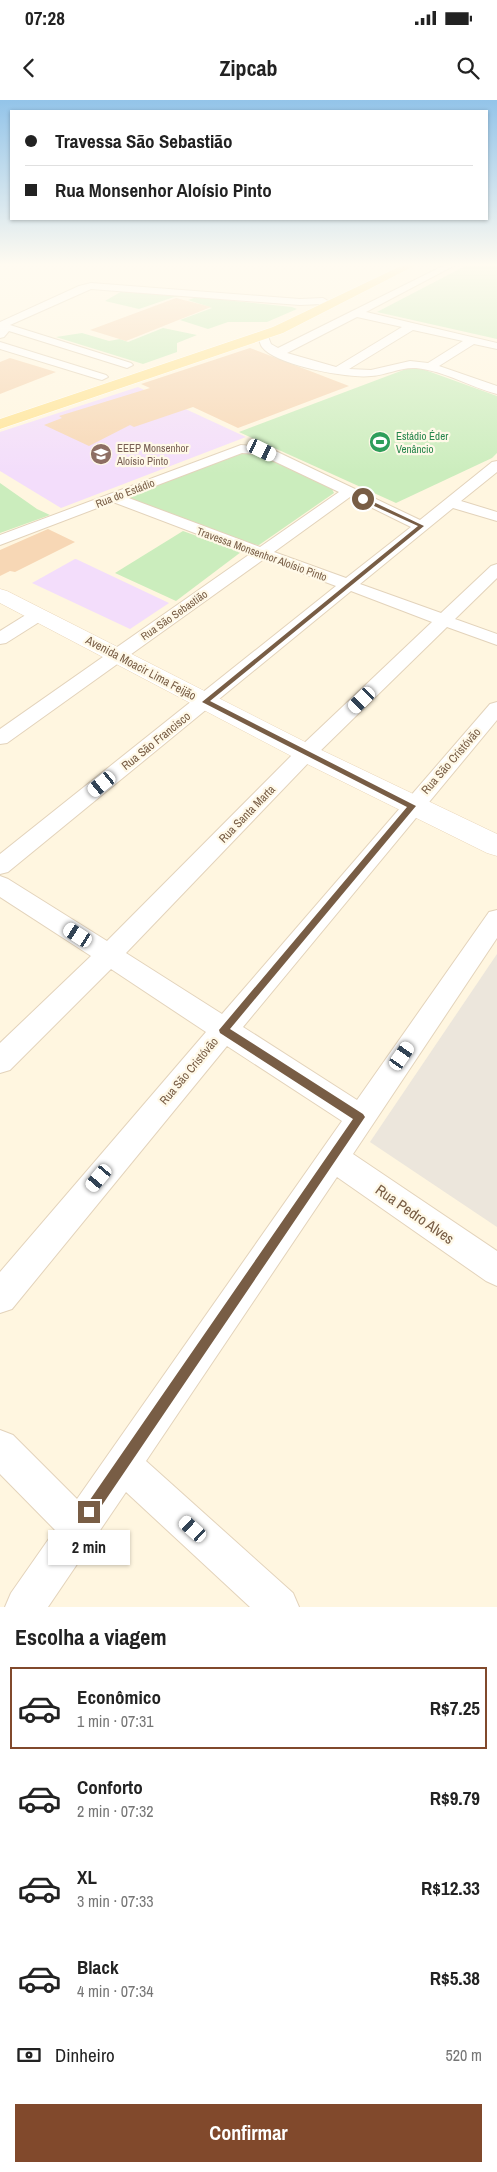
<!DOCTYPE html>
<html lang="pt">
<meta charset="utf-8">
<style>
body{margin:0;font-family:"Archivo Narrow",sans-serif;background:#f2f2f2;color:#222;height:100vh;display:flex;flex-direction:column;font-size:19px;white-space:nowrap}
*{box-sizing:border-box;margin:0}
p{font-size:16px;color:#767676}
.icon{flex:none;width:28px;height:28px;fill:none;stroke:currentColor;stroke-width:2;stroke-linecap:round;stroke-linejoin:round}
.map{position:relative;height:1507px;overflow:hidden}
.sheet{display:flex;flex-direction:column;background:#fff;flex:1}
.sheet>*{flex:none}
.hud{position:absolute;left:10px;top:10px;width:478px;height:110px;border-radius:0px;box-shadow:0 1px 4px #0004;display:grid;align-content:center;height:110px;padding:0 15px;background:#fff}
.end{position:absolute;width:22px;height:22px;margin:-11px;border:6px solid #785d45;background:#fff;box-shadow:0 0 0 2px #fff}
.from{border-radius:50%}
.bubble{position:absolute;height:35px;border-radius:0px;background:#fff;box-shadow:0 1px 4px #0004;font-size:16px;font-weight:800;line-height:35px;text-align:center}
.car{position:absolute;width:15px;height:30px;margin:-15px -8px;border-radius:6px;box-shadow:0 0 4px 1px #0007;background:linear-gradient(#fff 24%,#345 0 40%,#fff 0 76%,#345 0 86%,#fff 0)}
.hud b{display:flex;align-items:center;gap:18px;height:48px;font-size:19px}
.hud b+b{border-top:1px solid #e0e0e0}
.hud i{width:12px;height:12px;background:#222}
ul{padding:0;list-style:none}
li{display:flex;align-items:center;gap:15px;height:82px;margin:0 10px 8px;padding:0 5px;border:2px solid transparent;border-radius:0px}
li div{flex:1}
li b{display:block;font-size:19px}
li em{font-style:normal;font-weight:800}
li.selected{border-color:#81492c}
li>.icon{width:45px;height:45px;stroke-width:1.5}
h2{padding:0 15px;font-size:22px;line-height:60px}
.pay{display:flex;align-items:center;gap:12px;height:55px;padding:0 15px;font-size:19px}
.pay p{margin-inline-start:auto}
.action{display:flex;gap:10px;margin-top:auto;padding:10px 15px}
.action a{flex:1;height:58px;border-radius:0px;background:#81492c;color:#fff;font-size:20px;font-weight:800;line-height:58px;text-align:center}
.status{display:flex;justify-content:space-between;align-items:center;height:35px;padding:0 25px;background:#fff;direction:ltr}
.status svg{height:14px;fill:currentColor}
header{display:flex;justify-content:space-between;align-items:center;height:65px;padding:0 15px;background:#fff;font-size:22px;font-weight:800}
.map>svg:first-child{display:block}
</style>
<div class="status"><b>07:28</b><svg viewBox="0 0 49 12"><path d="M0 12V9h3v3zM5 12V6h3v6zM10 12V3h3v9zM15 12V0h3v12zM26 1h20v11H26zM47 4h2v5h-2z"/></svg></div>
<header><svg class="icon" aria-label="back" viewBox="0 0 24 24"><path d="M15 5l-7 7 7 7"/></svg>Zipcab<svg class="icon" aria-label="search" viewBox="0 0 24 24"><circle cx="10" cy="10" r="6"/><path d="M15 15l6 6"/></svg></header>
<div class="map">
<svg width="497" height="1507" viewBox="0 0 497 1507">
<rect width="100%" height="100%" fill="#fff6e0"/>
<!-- industrial -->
<path fill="#ece6dc" d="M497,854V1127L370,1042Z"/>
<!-- education -->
<g fill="#f3ddfb">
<path d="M138,287L246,337L61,408L0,371V332Z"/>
<path d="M75,459H76L169,503L130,529L32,483Z"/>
</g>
<!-- green -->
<g fill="#cbedbd">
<path d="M471,163H497V239L377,212Z"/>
<path d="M124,190L187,195L174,197L139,209L105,201Z"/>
<path d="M197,197L292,207L297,209L267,222H228L208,229L180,220L212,208L188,200Z"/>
<path d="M163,228L197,235L177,243V252L143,264L56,237L82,233L109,241L120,239L128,242Z"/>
<path d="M414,266L497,296V353L492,358L396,403L239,332Z"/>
<path d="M239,351H257L332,389L334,393L259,445L250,444L125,399L130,394Z"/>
<path d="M0,383L37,409L50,415L0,433Z"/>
<path d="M183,431L241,452L176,501L115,473Z"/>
</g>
<!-- building -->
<g fill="#f7d7b5">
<path d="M176,198L211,207L126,241L90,230Z"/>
<path d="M250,248L349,286L238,328L193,307L134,327L130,325L89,346L44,325L62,318L59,316L150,288L141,284Z"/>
<path d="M10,258L56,272L0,294V262Z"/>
<path d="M48,429L75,442L15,472L10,471L0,476V450Z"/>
</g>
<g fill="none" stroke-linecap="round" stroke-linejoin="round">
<!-- street casing -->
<g stroke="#e3d3bb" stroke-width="2">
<g id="street">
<path d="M449,163H459L366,212L497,243V249L474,244L439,266L497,286V294C470,287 445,271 416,268C400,267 387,275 371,276C349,279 275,265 262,247C260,244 259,239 258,236L259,234H267L271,244L278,248ZM357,217L402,227L336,267L287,253ZM413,230L463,241L428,263L410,261L371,270L349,269Z"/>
<path d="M91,183L300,199L323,198L328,201L323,204L300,205L91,189L10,225L131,263L133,265L127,268L9,231L4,237L0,238V222L79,186Z"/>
<path d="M0,242L106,275L108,277L102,280L98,279L0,249Z"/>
<path d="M241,345L267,347L420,420L492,362L497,361V372L461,401L497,412V421L453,408L360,484L441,513L491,466L497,464V478L455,519L497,534V545L447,527L313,658L126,853L222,914L490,604L497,602V620L243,927L357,1000L489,812L497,810V838L353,1054L497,1151V1186L486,1181L337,1077L146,1361L293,1493L299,1507H250L126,1392L48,1507H5L11,1493L55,1430L0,1374V1330L13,1335L77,1399L342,1021L227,946L12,1209L0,1213V1172L206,932L111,869L10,970L0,973V943L91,856L0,797V776L8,779L107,841L299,648L432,522L351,491L8,772L0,774V754L336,486L264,459L7,643L0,644V629L250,454L113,402L0,445V435ZM242,353L259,354L339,392L260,447L126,397ZM350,397L411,427L346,478L274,452Z"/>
<path d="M38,510L44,511L47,515L44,519L6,543L0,544V531L32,511Z"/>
</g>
</g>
<!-- secondary casing -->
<g stroke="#e9d5b8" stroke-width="1">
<path id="secondary" d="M0,489L7,491L315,647L497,734V756L487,753L297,659L0,503Z"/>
</g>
<!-- primary casing -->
<g stroke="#fff" stroke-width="1">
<path id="primary" d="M407,163H420L283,233L0,329V319L273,227Z"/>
</g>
<!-- street -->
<use href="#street" fill="#fff" fill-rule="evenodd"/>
<!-- secondary -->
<use href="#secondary" fill="#fff" fill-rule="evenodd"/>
<!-- primary -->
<use href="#primary" fill="#ffe496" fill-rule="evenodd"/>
</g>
<!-- sky -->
<linearGradient id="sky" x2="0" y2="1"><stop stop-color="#93c4e9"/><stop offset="0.44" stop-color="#fffbf1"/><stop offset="1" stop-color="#fffbf1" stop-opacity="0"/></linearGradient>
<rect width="497" height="374" fill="url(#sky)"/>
<!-- route -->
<path fill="#785d45" d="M363,397L424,426L210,601L416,706L230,929L363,1014L365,1017L94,1417L89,1419L85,1417L83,1412L85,1407L353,1019L220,933L219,930L407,707L202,602L418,426L361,400Z"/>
<!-- icons -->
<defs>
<g id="stadium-disc" transform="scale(1.125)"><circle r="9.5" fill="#2e9e5b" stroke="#fff9e8"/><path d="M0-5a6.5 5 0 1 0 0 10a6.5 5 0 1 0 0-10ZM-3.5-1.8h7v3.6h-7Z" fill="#fff"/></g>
<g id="school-disc" transform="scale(1.125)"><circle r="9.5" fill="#8d6e63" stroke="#fff9e8"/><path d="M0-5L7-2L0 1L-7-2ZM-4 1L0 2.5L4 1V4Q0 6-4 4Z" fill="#fff"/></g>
</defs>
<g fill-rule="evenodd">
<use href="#stadium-disc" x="380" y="342"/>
<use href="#school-disc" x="101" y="354"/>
</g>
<g text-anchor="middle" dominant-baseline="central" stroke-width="4.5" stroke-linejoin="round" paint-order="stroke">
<!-- far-leisure labels -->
<g font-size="11" fill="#27864d" stroke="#fff9e8" text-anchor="start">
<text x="396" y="336">Estádio Éder<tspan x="396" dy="13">Venâncio</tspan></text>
</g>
<!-- far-education labels -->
<g font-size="11" fill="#785e54" stroke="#fff9e8" text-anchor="start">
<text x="117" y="348">EEEP Monsenhor<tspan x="117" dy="13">Aloísio Pinto</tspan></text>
</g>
<!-- far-street labels -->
<g font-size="11" fill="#785d45" stroke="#fff9e8">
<text transform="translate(125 393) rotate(-21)">Rua do Estádio</text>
<text transform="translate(262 454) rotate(20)">Travessa Monsenhor Aloísio Pinto</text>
<text transform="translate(174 515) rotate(-35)">Rua São Sebastião</text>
</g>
<!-- street labels -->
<g font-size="12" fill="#785d45" stroke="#fff9e8">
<text transform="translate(141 568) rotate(28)">Avenida Moacir Lima Feijão</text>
<text transform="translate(156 641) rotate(-39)">Rua São Francisco</text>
<text transform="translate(451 661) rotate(-49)">Rua São Cristóvão</text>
<text transform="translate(247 714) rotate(-46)">Rua Santa Marta</text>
<text transform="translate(189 971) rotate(-50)">Rua São Cristóvão</text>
</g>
<!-- near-street labels -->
<g font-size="15" fill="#785d45" stroke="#fff9e8">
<text transform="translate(415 1114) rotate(35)">Rua Pedro Alves</text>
</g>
</g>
</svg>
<i class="end from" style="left:363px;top:399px"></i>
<i class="end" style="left:89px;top:1412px"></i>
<div class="bubble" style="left:48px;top:1430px;width:82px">2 min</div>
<i class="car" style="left:262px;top:350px;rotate:116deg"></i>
<i class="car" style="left:362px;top:600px;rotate:226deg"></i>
<i class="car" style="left:102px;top:684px;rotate:231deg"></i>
<i class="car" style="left:78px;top:835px;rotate:303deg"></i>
<i class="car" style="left:402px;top:956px;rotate:35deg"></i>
<i class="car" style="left:99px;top:1078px;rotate:220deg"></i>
<i class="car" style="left:193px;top:1429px;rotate:312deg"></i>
<div class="hud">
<b><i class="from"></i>Travessa São Sebastião</b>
<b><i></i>Rua Monsenhor Aloísio Pinto</b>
</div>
</div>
<section class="sheet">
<h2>Escolha a viagem</h2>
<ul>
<li class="selected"><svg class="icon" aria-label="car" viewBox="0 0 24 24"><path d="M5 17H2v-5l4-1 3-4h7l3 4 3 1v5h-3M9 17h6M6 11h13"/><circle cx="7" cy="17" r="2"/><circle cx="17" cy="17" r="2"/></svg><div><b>Econômico</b><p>1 min · 07:31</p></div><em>R$7.25</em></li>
<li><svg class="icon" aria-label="car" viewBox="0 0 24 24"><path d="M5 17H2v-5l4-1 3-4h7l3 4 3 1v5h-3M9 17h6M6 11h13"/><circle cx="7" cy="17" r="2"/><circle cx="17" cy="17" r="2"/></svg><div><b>Conforto</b><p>2 min · 07:32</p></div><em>R$9.79</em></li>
<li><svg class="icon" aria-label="car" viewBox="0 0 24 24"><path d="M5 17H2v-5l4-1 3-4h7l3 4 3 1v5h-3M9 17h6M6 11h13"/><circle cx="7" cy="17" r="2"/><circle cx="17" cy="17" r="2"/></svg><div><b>XL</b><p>3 min · 07:33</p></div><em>R$12.33</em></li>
<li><svg class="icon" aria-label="car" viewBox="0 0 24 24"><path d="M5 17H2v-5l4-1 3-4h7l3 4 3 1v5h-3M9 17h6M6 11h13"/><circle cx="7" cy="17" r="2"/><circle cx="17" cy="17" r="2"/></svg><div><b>Black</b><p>4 min · 07:34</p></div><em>R$5.38</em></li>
</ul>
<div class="pay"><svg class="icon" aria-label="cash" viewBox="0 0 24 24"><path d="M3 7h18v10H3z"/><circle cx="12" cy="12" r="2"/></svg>Dinheiro<p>520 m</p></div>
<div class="action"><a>Confirmar</a></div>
</section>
